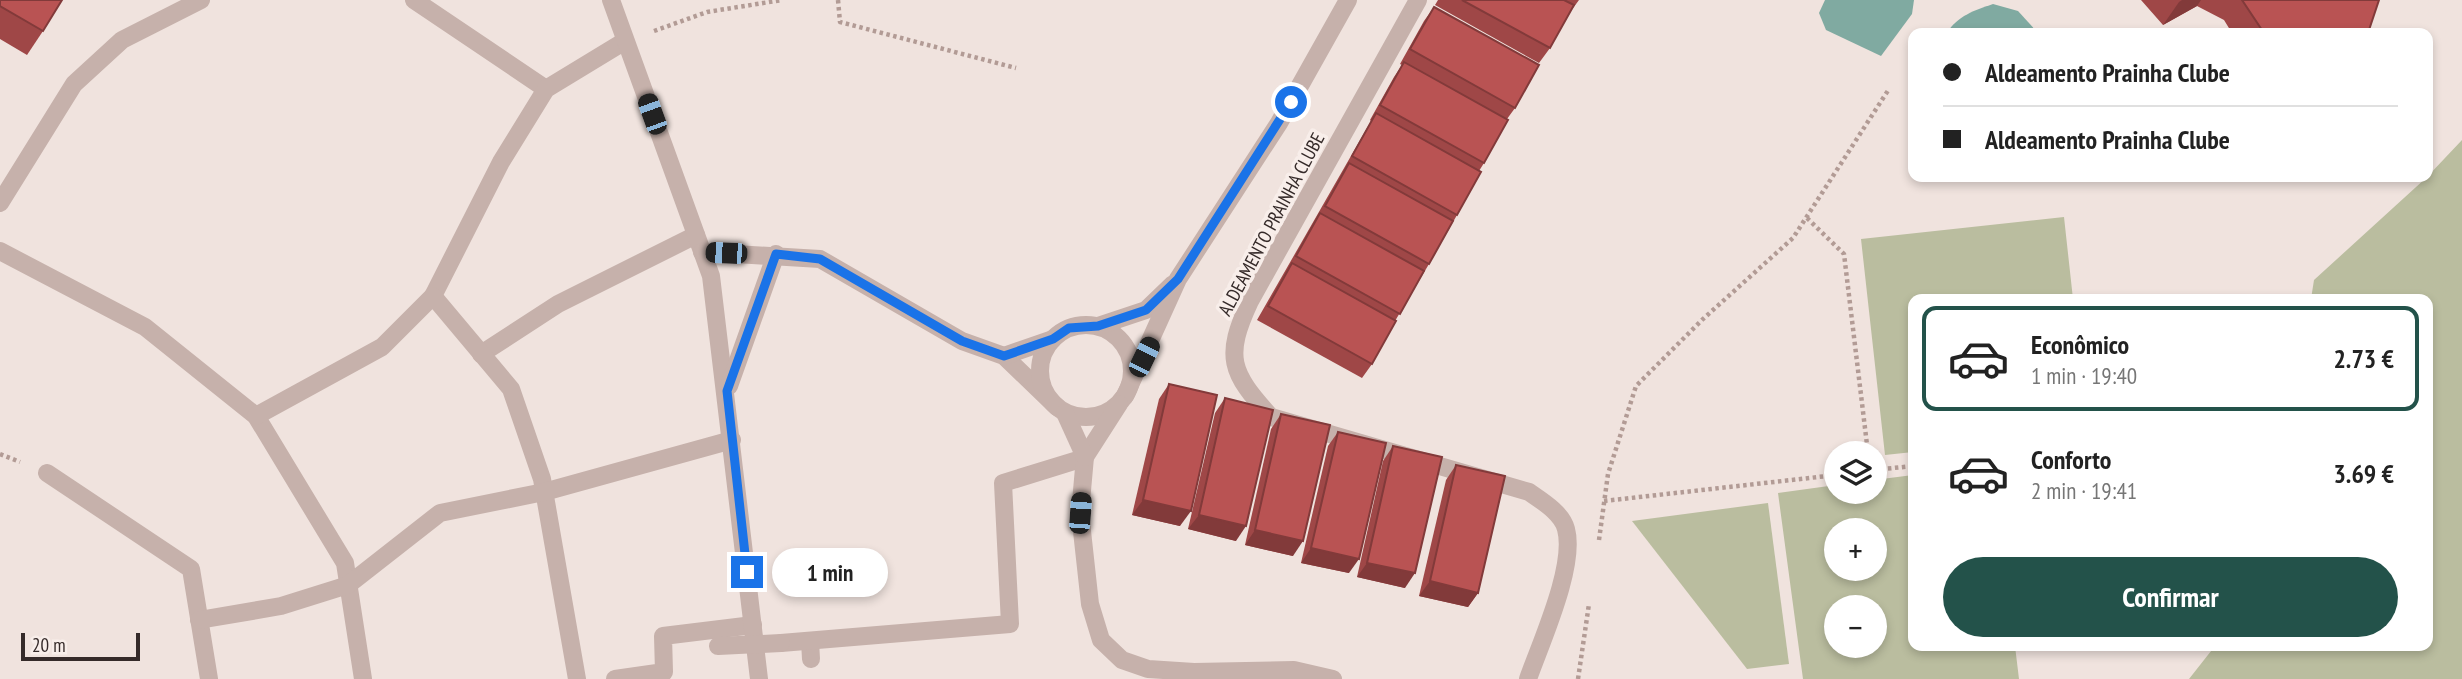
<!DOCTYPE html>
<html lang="pt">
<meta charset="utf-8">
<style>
body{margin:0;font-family:"PT Sans Narrow",sans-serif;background:#f2f2f2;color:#222;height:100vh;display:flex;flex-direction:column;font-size:26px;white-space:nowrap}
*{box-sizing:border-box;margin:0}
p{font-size:23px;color:#767676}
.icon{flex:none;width:38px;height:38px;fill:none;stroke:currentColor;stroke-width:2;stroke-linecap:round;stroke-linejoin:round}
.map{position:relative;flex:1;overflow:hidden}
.details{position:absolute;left:1908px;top:294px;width:525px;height:357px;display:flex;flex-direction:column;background:#fff;border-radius:14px;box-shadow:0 4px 10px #0003}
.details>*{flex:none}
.top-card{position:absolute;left:1908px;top:28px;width:525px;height:154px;border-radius:14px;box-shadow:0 4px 10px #0003;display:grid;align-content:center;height:154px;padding:0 35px;background:#fff}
.fabs{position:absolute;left:1824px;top:441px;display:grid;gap:14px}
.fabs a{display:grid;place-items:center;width:63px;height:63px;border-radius:50%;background:#fff;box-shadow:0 4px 10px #0003;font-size:35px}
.scale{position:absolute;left:21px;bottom:18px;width:119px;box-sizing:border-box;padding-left:7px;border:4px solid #352a29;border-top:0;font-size:19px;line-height:24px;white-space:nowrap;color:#352a29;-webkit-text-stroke:5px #f8eeea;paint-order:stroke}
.end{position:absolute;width:32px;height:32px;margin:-16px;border:9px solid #1a73e8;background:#fff;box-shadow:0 0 0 4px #fff}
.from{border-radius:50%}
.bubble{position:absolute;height:49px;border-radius:24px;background:#fff;box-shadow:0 4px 10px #0003;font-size:23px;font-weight:700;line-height:49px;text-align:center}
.car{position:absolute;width:21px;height:42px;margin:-21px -10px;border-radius:9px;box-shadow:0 0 5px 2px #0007;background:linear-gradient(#222 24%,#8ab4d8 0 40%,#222 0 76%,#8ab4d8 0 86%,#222 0)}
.top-card b{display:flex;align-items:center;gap:24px;height:66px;font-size:26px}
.top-card b+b{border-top:2px solid #e0e0e0}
.top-card i{width:18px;height:18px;background:#222}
ul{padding:12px 0 0;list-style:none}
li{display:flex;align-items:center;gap:21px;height:105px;margin:0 14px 10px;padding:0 21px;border:4px solid transparent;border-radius:14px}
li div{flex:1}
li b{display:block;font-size:26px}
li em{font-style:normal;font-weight:700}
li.selected{border-color:#23524a}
li>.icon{width:63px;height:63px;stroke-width:1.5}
.action{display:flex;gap:14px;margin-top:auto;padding:14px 35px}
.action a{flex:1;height:80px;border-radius:42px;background:#23524a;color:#fff;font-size:28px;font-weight:700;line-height:80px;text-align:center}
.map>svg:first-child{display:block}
</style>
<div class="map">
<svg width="2462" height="679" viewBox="0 0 2462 679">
<rect width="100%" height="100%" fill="#f0e3de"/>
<!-- green -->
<g fill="#babd9f" fill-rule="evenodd">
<path d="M2462,140V679H2189L2215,646H2427V299H2311L2314,280L2427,177Z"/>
<path d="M2064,217L2073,299H1913V452L1885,455L1861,239Z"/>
<path d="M1913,475V646H2015L2019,679H1803L1778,493L1836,485V492H1874V480ZM1836,530H1874V569H1836ZM1836,607H1874V646H1836Z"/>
<path d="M1768,503L1789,664L1747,669L1632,521Z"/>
</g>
<!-- water -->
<g fill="#80aaa1">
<path d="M1825,0H1914L1912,14L1881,56L1826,30L1819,13Z"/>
<path d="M1993,4L2018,11L2038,33H1947C1957,16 1975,10 1993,4Z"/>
</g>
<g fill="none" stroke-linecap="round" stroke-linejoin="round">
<!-- path -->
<g stroke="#b29b95" stroke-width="4.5" stroke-dasharray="3.5 3.5" stroke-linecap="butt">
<path d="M838,0L840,22L1016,68"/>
<path d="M654,31L707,12L782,0"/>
<path d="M1807,218L1844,254L1868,453"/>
<path d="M0,454L20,462"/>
<path d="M1874,470L1913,466"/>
<path d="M1604,501L1836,475"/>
<path d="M1599,540L1608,474L1636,386L1703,319L1793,238L1889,89"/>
<path d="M1578,679L1589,604"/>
</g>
<!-- pedestrian -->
<g stroke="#c6b1ab" stroke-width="18">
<path d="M414,0L546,89"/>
<path d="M0,251L145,327L256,416L345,563L363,679"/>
<path d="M433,296L501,162L546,89L625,41"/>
<path d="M481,354L558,304L696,235"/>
<path d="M256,416L382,347L433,296L511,389L542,479L577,679"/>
<path d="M47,473L191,569L209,679"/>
<path d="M199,620L281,606L348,585L440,513L544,492L732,440"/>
<path d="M810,641L811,659"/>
<path d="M781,643L1010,624L1003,483L1084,458"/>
<path d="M615,679L664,672L663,636L753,625"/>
</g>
<!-- minor -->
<g stroke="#c6b1ab" stroke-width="18">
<path d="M611,0L711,276L759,679"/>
<path d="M1418,0L1250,301C1224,357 1230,372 1271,417L1529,492C1542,501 1562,513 1566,529C1576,566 1541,642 1528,679"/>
<path d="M0,203L74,84L122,40L201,0"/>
<path d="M702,252L820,259L962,341L1004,356L1057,407"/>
<circle cx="1086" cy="371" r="46"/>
<path d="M1098,326L1146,310L1173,284"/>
<path d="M1004,356L1053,339"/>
<path d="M729,386L776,254"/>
<path d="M1125,396L1178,279L1279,123L1348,0"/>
<path d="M1119,404L1085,457L1080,513L1090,604L1101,640L1122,660L1148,669L1194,672L1294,670L1333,679"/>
<path d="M1065,413L1085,457"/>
</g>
<!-- pedestrian-bridge -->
<path stroke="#c6b1ab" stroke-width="18" d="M718,646L781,643"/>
</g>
<!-- wall -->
<g fill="#9f4747">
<path d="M0,0L43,31L27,55L0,39Z"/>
<path d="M1438,0H1579L1568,15L1550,48L1539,63L1435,5Z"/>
<path d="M2141,0H2379L2368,33H2232L2224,20L2197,6L2163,25Z"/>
<path d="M1434,7L1515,108L1507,119L1484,163L1479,171L1457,215L1429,264L1395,321L1372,364L1362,378L1257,320L1371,121L1370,120L1394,77L1402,65L1400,64L1424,21Z"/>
<path d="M1169,384L1180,526L1132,515L1159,399Z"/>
<path d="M1225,398L1236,541L1188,529L1215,413Z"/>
<path d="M1281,414L1293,556L1245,545L1271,429Z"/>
<path d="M1338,432L1349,573L1301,563L1328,446Z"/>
<path d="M1393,446L1405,588L1357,577L1383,461Z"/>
<path d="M1456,465L1478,593L1468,607L1419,596L1446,480Z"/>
</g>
<!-- shaded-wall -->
<g fill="#823a3a">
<path d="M2182,0H2201L2197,6L2163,25L2179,2Z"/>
<path d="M1143,500L1191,511L1180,526L1132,515Z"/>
<path d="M1199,515L1246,526L1236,541L1188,529Z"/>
<path d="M1255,530L1303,541L1293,556L1245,545Z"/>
<path d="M1311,548L1359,559L1349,573L1301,563Z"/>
<path d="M1367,563L1415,573L1405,588L1357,577Z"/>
<path d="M1430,581L1478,593L1468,607L1419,596Z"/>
</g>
<!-- building -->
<g fill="#b95353" stroke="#823a3a" stroke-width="2">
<path d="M0,0H62L43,31L0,6Z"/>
<path d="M1462,0H1564L1574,5L1550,48Z"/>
<path d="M2242,0H2379L2368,33H2264Z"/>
<path d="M1434,7L1539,65L1515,108L1410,49Z"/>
<path d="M1404,62L1508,120L1484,163L1380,105Z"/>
<path d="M1376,113L1481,172L1457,215L1352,156Z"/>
<path d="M1349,163L1453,221L1429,264L1325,206Z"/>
<path d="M1320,213L1424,271L1400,314L1296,256Z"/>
<path d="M1292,263L1396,321L1372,364L1268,306Z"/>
<path d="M1169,384L1217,395L1191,511L1143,500Z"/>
<path d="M1225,398L1273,410L1246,526L1199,515Z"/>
<path d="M1281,414L1330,425L1303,541L1255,530Z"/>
<path d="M1338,432L1386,443L1359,559L1311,548Z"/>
<path d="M1393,446L1442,457L1415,573L1367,563Z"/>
<path d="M1456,465L1505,476L1478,593L1430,581Z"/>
</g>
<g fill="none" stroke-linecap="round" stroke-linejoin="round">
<!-- route -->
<path stroke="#1a73e8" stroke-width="9" d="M747,572L727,391L776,254L820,259L962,341L1004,356L1053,339L1069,328L1098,326L1146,310L1178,279L1291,102"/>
</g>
<g text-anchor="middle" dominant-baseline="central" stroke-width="7" stroke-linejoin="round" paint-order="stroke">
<!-- street labels -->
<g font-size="19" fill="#352a29" stroke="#f8eeea">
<text transform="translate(1271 224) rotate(-62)">ALDEAMENTO PRAINHA CLUBE</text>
</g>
</g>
</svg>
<div class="fabs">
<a><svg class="icon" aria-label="layers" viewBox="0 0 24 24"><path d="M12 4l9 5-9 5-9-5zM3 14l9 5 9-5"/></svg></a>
<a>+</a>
<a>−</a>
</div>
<div class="scale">20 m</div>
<i class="end from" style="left:1291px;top:102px"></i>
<i class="end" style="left:747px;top:572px"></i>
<div class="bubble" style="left:772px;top:548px;width:116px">1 min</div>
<i class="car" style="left:652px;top:114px;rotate:340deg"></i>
<i class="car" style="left:726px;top:253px;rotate:272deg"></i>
<i class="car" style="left:1144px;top:357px;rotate:26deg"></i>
<i class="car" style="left:1080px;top:513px;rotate:4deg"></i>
<div class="top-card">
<b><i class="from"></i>Aldeamento Prainha Clube</b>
<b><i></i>Aldeamento Prainha Clube</b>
</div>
<section class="details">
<ul>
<li class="selected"><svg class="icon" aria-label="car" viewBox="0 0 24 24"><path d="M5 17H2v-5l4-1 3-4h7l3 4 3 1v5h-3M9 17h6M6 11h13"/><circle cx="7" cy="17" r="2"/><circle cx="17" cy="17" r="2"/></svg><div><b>Econômico</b><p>1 min · 19:40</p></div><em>2.73 €</em></li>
<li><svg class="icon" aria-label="car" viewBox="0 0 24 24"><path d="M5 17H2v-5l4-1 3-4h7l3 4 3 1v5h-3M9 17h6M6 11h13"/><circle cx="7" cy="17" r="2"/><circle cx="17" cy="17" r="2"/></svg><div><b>Conforto</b><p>2 min · 19:41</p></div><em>3.69 €</em></li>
</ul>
<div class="action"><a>Confirmar</a></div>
</section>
</div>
